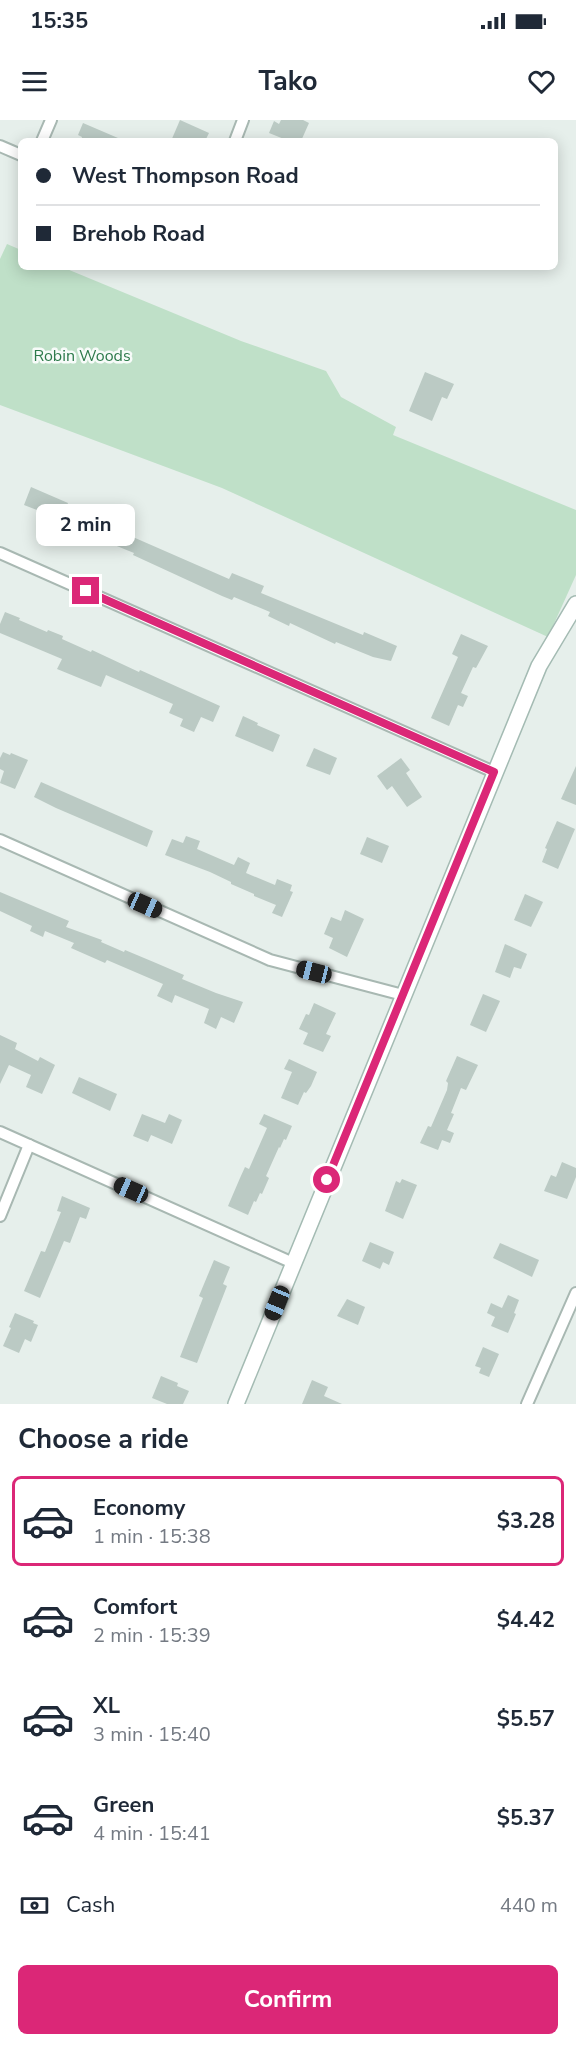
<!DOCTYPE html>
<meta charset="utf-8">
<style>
body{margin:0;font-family:"Nunito Sans",sans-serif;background:#f2f2f3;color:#1f2937;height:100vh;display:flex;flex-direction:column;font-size:22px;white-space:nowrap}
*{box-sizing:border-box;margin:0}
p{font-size:20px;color:#747a83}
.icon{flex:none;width:33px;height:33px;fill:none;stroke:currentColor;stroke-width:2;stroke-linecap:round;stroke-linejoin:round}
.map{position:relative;height:1284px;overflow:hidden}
.panel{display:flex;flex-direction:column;background:#fff;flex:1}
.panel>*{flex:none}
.hud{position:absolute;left:18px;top:18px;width:540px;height:132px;border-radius:9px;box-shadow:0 3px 15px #0003;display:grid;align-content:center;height:132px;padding:0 18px;background:#fff}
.end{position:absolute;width:27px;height:27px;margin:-14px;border:8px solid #db2777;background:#fff;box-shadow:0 0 0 3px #fff}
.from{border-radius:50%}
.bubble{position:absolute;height:42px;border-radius:9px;background:#fff;box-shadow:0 3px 15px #0003;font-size:20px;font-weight:700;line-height:42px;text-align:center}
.car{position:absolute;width:18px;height:36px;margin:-18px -9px;border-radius:8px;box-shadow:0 0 4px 2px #0007;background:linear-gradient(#222 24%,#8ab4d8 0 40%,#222 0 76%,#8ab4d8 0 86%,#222 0)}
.hud b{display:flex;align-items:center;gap:21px;height:57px;font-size:22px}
.hud b+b{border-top:2px solid #e0e1e3}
.hud i{width:15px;height:15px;background:#1f2937}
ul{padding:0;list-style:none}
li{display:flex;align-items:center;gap:18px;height:90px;margin:0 12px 9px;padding:0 6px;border:3px solid transparent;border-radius:9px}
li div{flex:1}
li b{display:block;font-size:22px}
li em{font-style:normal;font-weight:700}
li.active{border-color:#db2777}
li>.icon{width:54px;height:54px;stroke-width:1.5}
h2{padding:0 18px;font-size:27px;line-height:72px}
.pay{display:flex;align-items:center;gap:15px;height:66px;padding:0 18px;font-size:22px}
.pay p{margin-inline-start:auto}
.action{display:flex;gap:12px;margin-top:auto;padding:12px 18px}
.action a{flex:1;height:69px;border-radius:9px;background:#db2777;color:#fff;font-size:24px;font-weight:700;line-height:69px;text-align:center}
.status{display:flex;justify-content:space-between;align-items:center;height:42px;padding:0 30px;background:#fff;direction:ltr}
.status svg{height:16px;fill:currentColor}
header{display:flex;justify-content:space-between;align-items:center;height:78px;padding:0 18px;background:#fff;font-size:27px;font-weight:700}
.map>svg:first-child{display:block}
</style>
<div class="status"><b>15:35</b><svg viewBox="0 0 49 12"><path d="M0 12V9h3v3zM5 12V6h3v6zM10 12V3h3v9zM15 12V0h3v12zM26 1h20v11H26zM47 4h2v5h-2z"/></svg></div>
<header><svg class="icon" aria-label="menu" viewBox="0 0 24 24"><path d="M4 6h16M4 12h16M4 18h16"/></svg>Tako<svg class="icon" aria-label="heart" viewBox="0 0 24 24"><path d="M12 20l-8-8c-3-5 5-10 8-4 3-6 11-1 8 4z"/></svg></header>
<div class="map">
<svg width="576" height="1284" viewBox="0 0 576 1284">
<rect width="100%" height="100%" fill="#e6efeb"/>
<!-- green -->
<path fill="#bfe0c8" d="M7,124L21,130V147H62L241,221L326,251L341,277L396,307L393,315L576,390V455L548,517L222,368L0,285V139Z"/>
<!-- building -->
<g fill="#bbcac4">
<path d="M180,0L209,13L205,21H171Z"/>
<path d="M281,0H303L309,3L301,21H289L269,13L274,1L279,4Z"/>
<path d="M83,3L125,21H81L82,17L78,15Z"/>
<path d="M425,252L454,264L447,279L442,277L432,301L409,291Z"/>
<path d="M31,367L68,383L60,403L41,395L42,392L24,385Z"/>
<path d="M87,395L105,402L108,395L121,401L117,407L127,412L126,414L229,459L232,453L264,466L261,473L363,515L364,512L397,526L391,541L373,537L336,522L335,524L290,503L289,506L268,496L270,492L234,477L232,480L222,476L133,435L134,433L80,411Z"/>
<path d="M5,492L20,498L19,500L47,512L48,510L63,516L62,519L91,532L92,530L139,552L140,550L220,586L213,602L201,597L194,612L180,606L183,599L169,593L173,584L106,555L101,567L57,549L62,539L0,513V504Z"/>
<path d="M461,514L488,526L476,548L473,547L461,573L468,576L463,587L458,585L449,606L431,598L458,537L452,534Z"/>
<path d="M243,596L258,603L257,605L280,615L273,632L235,616Z"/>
<path d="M314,628L337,638L330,655L306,646Z"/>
<path d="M3,632L10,635L11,633L28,640L15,669L0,663L4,651L0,649V638Z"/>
<path d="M401,638L410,650L406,653L422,677L407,687L392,666L387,670L377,656Z"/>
<path d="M576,646V685L561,679Z"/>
<path d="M41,662L153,711L147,727L56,688L34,677Z"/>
<path d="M557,701L575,709L558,749L542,742L547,729L545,728Z"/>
<path d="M186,716L200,721L197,729L234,745L238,737L250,743L246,753L275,765L277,759L292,765L290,771L293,772L282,797L272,793L276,785L254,776V774L231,764V762L210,752L165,735L172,719L183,723Z"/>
<path d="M367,717L389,726L382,743L360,734Z"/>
<path d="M0,772L69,801L66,807L102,820L101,822L124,832L125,830L156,843L184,855L182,859L216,873L243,882L234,903L221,897L216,909L204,903L209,889L175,875L172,883L157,876L163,864L107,840L105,843L71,828L74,823L45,811L43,817L30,811L32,806L0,791Z"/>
<path d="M525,774L543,782L531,807L514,800Z"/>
<path d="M345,790L364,799L347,837L329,828L333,818L324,814L331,797L341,801Z"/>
<path d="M505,824L527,834L521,849L514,847L510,858L495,852Z"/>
<path d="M483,874L500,881L486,912L470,905Z"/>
<path d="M314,883L336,893L326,914L331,916L323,932L303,924L308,913L299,909L306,894L309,895Z"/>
<path d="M0,915L17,923L15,929L38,941L40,937L55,945L42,974L26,967L31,955L9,945L0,964Z"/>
<path d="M457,936L478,945L466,970L461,968L451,993L454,994L447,1010L454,1013L450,1023L442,1020L438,1030L420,1023L428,1006L431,1007L447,970L448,963L446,961Z"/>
<path d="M289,939L317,952L311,966L306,973L304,972L298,985L281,978L292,952L284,949Z"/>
<path d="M79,957L117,974L110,991L72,973Z"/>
<path d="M142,994L165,1003L169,994L182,1000L172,1024L151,1015L148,1022L133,1016Z"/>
<path d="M264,994L292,1006L286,1020L284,1019L280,1028L279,1027L266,1056L269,1058L262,1074L260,1073L256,1082L254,1081L248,1095L228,1086L240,1058L245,1047L249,1049L267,1008L259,1004Z"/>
<path d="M562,1042L576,1048V1057L567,1079L544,1071L551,1055L556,1057Z"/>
<path d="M402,1059L417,1065L403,1099L385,1091L396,1061L400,1063Z"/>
<path d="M62,1076L90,1088L86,1099L80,1097L70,1123L64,1121L40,1178L24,1171L41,1131L45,1132L61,1092L57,1091Z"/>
<path d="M370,1122L394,1132L389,1145L383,1142L380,1149L362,1141Z"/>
<path d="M500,1123L539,1140L532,1157L493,1138Z"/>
<path d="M214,1140L230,1147L223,1164L227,1166L197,1243L180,1237L203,1178L199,1176Z"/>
<path d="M508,1175L519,1180L514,1193L516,1194L508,1213L491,1206L495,1197L487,1193L491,1183L502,1188Z"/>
<path d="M347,1179L365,1187L358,1205L337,1196Z"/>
<path d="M15,1193L34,1201L33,1203L38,1205L31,1222L25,1219L19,1233L3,1226L11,1208L9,1207Z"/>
<path d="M483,1227L499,1234L489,1257L479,1253L481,1248L475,1246Z"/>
<path d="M161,1256L178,1263L177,1266L189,1271L183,1284H167L152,1278Z"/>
<path d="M312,1260L328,1267L324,1276L342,1284H302Z"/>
</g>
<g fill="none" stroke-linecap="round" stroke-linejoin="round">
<!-- street casing -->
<g stroke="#a8b8b2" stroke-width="14">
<g id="street">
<path d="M42,21L51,0"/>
<path d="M235,21L243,0"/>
<path d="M0,26L21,35"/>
<path d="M0,433L494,652"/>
<path d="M0,720L270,840L403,875"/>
<path d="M0,1012L293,1143"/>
<path d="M0,1096L29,1025"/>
<path d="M527,1284L576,1173"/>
</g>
</g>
<!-- secondary casing -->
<g stroke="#a4bbb3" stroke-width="18">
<path id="secondary" d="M236,1284L539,546L576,484"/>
</g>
<!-- street -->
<use href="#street" stroke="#fff" stroke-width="10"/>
<!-- secondary -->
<use href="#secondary" stroke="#fff" stroke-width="15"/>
</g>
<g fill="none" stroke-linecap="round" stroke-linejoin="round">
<!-- route -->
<path stroke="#db2777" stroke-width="8" d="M86,471L494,652L327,1060"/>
</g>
<g text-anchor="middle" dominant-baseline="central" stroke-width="5" stroke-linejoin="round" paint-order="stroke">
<!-- park labels -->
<g font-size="16" fill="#2d7a4b" stroke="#f7fbf9">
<text x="82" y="236">Robin Woods</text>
</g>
</g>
</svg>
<i class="end from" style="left:327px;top:1060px"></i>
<i class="end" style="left:86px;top:471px"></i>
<div class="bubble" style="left:36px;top:384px;width:99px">2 min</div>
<i class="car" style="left:145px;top:785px;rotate:114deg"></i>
<i class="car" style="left:314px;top:852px;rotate:284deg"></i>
<i class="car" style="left:131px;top:1070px;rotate:294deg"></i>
<i class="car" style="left:277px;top:1183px;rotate:202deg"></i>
<div class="hud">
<b><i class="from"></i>West Thompson Road</b>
<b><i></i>Brehob Road</b>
</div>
</div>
<section class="panel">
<h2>Choose a ride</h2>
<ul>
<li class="active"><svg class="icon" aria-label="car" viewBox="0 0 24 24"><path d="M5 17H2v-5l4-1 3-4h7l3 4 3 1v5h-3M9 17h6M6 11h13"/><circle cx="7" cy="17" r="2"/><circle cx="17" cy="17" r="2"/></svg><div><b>Economy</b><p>1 min · 15:38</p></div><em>$3.28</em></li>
<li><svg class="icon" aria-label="car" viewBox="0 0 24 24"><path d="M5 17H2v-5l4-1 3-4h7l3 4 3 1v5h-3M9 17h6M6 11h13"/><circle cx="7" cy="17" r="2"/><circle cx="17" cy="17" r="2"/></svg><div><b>Comfort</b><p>2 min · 15:39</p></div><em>$4.42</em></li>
<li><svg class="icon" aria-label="car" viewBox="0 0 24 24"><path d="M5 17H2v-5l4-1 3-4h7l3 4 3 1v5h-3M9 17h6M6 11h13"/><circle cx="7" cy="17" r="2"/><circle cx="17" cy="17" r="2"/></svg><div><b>XL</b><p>3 min · 15:40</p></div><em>$5.57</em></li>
<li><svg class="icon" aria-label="car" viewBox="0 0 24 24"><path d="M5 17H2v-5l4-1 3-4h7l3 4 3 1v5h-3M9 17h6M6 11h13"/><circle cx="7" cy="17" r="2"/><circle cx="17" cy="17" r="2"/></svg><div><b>Green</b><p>4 min · 15:41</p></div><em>$5.37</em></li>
</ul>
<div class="pay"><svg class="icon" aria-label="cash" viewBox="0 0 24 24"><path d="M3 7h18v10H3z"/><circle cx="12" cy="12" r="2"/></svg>Cash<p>440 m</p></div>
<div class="action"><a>Confirm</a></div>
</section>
